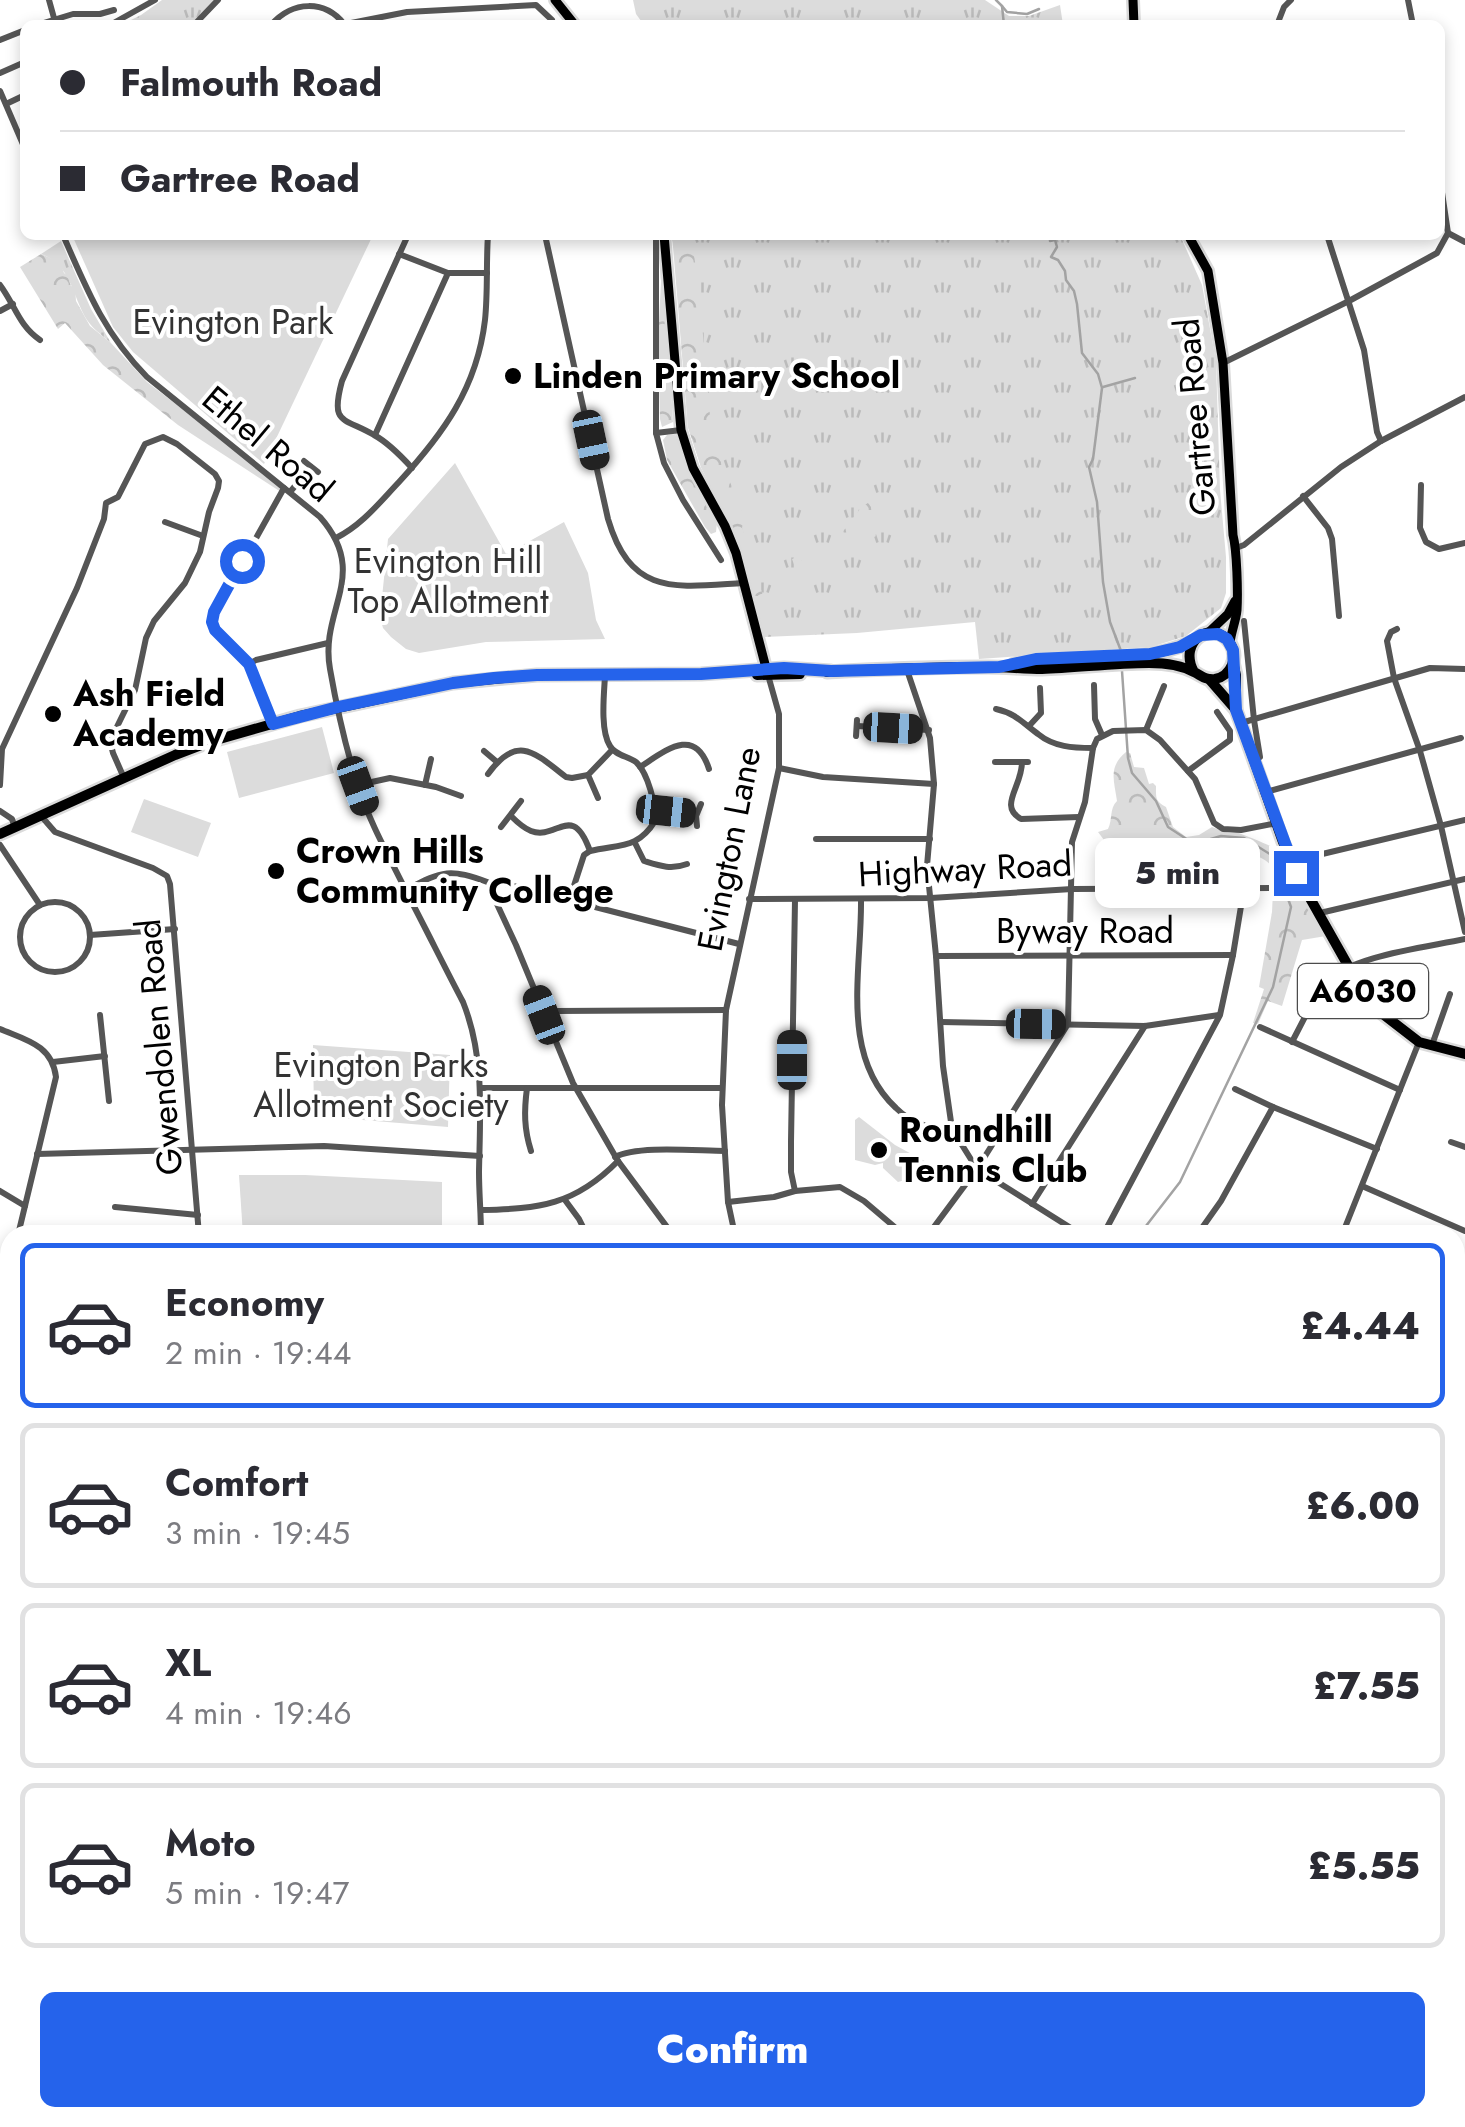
<!DOCTYPE html>
<meta charset="utf-8">
<style>
body{margin:0;font-family:Jost,sans-serif;background:#f7f7f7;color:#2b2b33;height:100vh;display:flex;flex-direction:column;font-size:38px;white-space:nowrap}
*{box-sizing:border-box;margin:0}
p{font-size:32px;color:#7c7c81}
.icon{flex:none;width:55px;height:55px;fill:none;stroke:currentColor;stroke-width:2;stroke-linecap:round;stroke-linejoin:round}
.map{position:relative;flex:1;overflow:hidden}
.panel{position:absolute;left:0px;top:1225px;width:1465px;height:902px;display:flex;flex-direction:column;background:#fff;border-radius:30px 30px 0 0;box-shadow:0 5px 15px #0003}
.panel>*{flex:none}
.hud{position:absolute;left:20px;top:20px;width:1425px;height:220px;border-radius:15px;box-shadow:0 5px 15px #0003;display:grid;align-content:center;height:220px;padding:0 40px;background:#fff}
.end{position:absolute;width:45px;height:45px;margin:-22px;border:12px solid #2563eb;background:#fff;box-shadow:0 0 0 5px #fff}
.from{border-radius:50%}
.bubble{position:absolute;height:70px;border-radius:15px;background:#fff;box-shadow:0 5px 15px #0003;font-size:32px;font-weight:800;line-height:70px;text-align:center}
.car{position:absolute;width:30px;height:60px;margin:-30px -15px;border-radius:12px;box-shadow:0 0 8px 2px #0007;background:linear-gradient(#222 24%,#8ab4d8 0 40%,#222 0 76%,#8ab4d8 0 86%,#222 0)}
.hud b{display:flex;align-items:center;gap:35px;height:95px;font-size:38px}
.hud b+b{border-top:2px solid #e1e1e2}
.hud i{width:25px;height:25px;background:#2b2b33}
ul{padding:18px 0 0;list-style:none}
li{display:flex;align-items:center;gap:30px;height:165px;margin:0 20px 15px;padding:0 20px;border:5px solid #e1e1e2;border-radius:15px}
li div{flex:1}
li b{display:block;font-size:38px}
li em{font-style:normal;font-weight:800}
li.on{border-color:#2563eb}
li>.icon{width:90px;height:90px;stroke-width:1.5}
.button{display:flex;gap:20px;margin-top:auto;padding:20px 40px}
.button a{flex:1;height:115px;border-radius:15px;background:#2563eb;color:#fff;font-size:40px;font-weight:800;line-height:115px;text-align:center}
.map>svg:first-child{display:block}
</style>
<div class="map">
<svg width="1465" height="2127" viewBox="0 0 1465 2127">
<defs>
<pattern id="grass-tufts" width="24" height="20" patternUnits="userSpaceOnUse" patternTransform="scale(2.5)"><rect width="24" height="20" fill="#dcdcdc"/><path d="M3 7l-1-3M5 7V3M7 7l1-3M15 17l-1-3M17 17v-4M19 17l1-3" fill="none" stroke="#bbb"/></pattern>
<pattern id="forest-crowns" width="20" height="18" patternUnits="userSpaceOnUse" patternTransform="scale(2.5)"><rect width="20" height="18" fill="#dcdcdc"/><path d="M2 6a3 3 0 1 1 6 0M12 15a3 3 0 1 1 6 0" fill="none" stroke="#bbb"/></pattern>
</defs>
<rect width="100%" height="100%" fill="#fff"/>
<!-- grass -->
<g fill="url(#grass-tufts)">
<path d="M162,0H215L191,25L168,23L162,25H121L141,15Z"/>
<path d="M633,0H985L1009,16H1029L1060,5L1063,25H644L636,14Z"/>
<path d="M670,235H1180L1202,285L1216,361L1220,490L1226,557V593L1221,608L1186,636L1151,647L979,659L975,622L857,633L764,637L731,527L701,467L688,427L674,245Z"/>
<path d="M61,241L91,309L111,343C103,336 93,329 87,320C72,296 71,264 41,254Z"/>
</g>
<!-- forest -->
<g fill="url(#forest-crowns)">
<path d="M672,235H691L699,289L711,428L718,453L744,516L742,528L763,596H756L752,593L731,527L701,467L688,427Z"/>
<path d="M659,237L663,253L673,422L662,427L660,419L658,340L661,281Z"/>
<path d="M41,254L60,262L64,273L67,275L71,286L75,287L76,301L90,326L111,343L147,382L284,487L281,492L178,425L103,365L65,323L58,329L20,267Z"/>
<path d="M675,434L696,485L717,522L716,532L711,534L705,527L667,460L663,440L667,435Z"/>
<path d="M869,502L876,503L873,516L868,524L876,536L846,553L830,566L826,563L817,568L814,578L807,580L796,570L792,559L797,557L801,560L803,568H808L822,559L825,551L832,546L860,509Z"/>
<path d="M1126,752L1130,753L1134,767L1144,768L1149,784L1153,783L1156,786C1156,798 1155,801 1166,807L1173,827L1186,837L1199,835L1212,827C1222,830 1226,835 1237,832C1247,837 1276,846 1282,854L1281,859L1290,878L1274,879L1271,877L1273,867C1265,858 1255,856 1246,850C1243,848 1242,845 1239,844C1219,832 1203,849 1184,855L1165,847H1150L1143,856L1146,861L1144,865L1132,864L1135,854L1130,846L1107,844L1098,832L1108,829C1113,819 1109,809 1117,801C1114,780 1108,767 1126,752Z"/>
<path d="M1273,891H1301L1326,936L1302,940L1282,1006L1268,1001L1258,1024L1253,1023L1264,989L1259,987L1272,912Z"/>
</g>
<!-- green -->
<g fill="#dcdcdc">
<path d="M72,235H373L264,464L133,352L113,327Z"/>
<path d="M455,463L506,554L564,522L588,573L596,620L605,639L486,642L419,653L406,649L391,637L383,628L380,617L388,539Z"/>
<path d="M322,727L334,773L239,798L227,752Z"/>
<path d="M144,799L211,823L198,857L131,832Z"/>
<path d="M313,1045L450,1055L448,1127L314,1116Z"/>
<path d="M859,1117L895,1145L930,1164L925,1174L898,1182L883,1168V1163L875,1165L855,1160V1120Z"/>
<path d="M239,1175H305L442,1182V1235H243Z"/>
<path d="M0,1716L10,1718V1970L0,1972Z"/>
<path d="M1455,2029L1465,2036V2127H889L892,2118H1455Z"/>
</g>
<g fill="none" stroke-linecap="round" stroke-linejoin="round">
<!-- stream -->
<g stroke="#a3a3a3" stroke-width="2.5">
<path d="M996,0L1002,6L1004,25"/>
<path d="M1002,6L1007,12L1027,14L1039,9"/>
<path d="M1050,235V241L1055,240L1057,247L1051,257L1058,260L1065,271L1066,280L1074,291L1077,304L1082,353L1098,374L1102,388L1093,459L1089,467L1097,502L1103,582L1110,622L1121,651"/>
<path d="M1103,387L1135,378"/>
<path d="M1122,671L1128,758L1132,773L1156,801L1168,827L1188,840L1204,841L1221,836L1244,838L1273,856L1282,883"/>
<path d="M1139,1235L1180,1182L1273,987L1291,907L1287,896"/>
<path d="M0,1741H10"/>
</g>
<!-- major casing -->
<g stroke="#dbdbdb" stroke-width="14">
<g id="major">
<path d="M555,0L575,25"/>
<path d="M1133,0L1134,25"/>
<path d="M664,235L681,430L693,468L725,526L736,553L766,668"/>
<path d="M1188,235L1208,271L1223,363L1233,535C1237,551 1238,592 1237,610C1236,621 1231,632 1230,643"/>
<path d="M1208,633L1228,614L1235,601"/>
<path d="M1455,1383L1465,1361"/>
<path d="M0,1711L10,1713"/>
<path d="M1455,2016L1465,2023"/>
<path d="M881,2127L884,2118"/>
</g>
</g>
<!-- highway casing -->
<g stroke="#dbdbdb" stroke-width="15">
<g id="highway">
<path d="M1233,662L1236,675V710L1283,842L1302,884L1359,985L1375,1008L1419,1042L1465,1054"/>
<path d="M1014,664C1072,652 1140,667 1193,641"/>
<path d="M827,672C880,669 935,667 988,667C1006,667 1024,669 1042,669C1077,668 1113,663 1149,663C1163,663 1181,665 1194,672C1202,676 1205,680 1215,679C1231,676 1239,657 1230,643C1213,618 1177,641 1194,672"/>
<path d="M757,675L800,674"/>
<path d="M1209,679L1236,710"/>
<path d="M0,834L175,755L209,742L300,716L453,683L537,675L701,674L784,668L831,671"/>
</g>
</g>
<!-- minor -->
<g stroke="#555" stroke-width="6">
<path d="M49,0L54,18"/>
<path d="M1408,0L1413,25"/>
<path d="M37,25L73,14H100L114,10"/>
<path d="M110,25L155,0"/>
<path d="M194,25L218,0"/>
<path d="M271,25C293,0 325,0 344,24"/>
<path d="M341,25L407,12L536,5L552,20"/>
<path d="M1277,25L1284,7L1291,0"/>
<path d="M0,40L25,30"/>
<path d="M0,73L25,62"/>
<path d="M0,91L25,149"/>
<path d="M6,104L25,95"/>
<path d="M1448,233L1465,242"/>
<path d="M63,235C87,290 104,333 147,377L320,517C371,575 319,609 330,669C337,709 346,750 359,789C371,825 390,858 407,893C426,929 444,966 463,1002C485,1057 480,1114 479,1172C479,1193 481,1214 481,1235"/>
<path d="M408,235L342,381C330,425 343,417 374,435C387,442 402,457 412,468"/>
<path d="M545,235L608,519C631,597 676,587 743,583"/>
<path d="M656,235V433L681,430"/>
<path d="M1327,235L1364,350L1377,432L1381,441"/>
<path d="M399,254L448,273H487"/>
<path d="M0,285C15,305 19,326 40,340"/>
<path d="M0,311L13,304"/>
<path d="M1223,363L1349,301L1437,253L1448,233L1440,179"/>
<path d="M656,433L664,463L683,500L721,560"/>
<path d="M375,435L448,273"/>
<path d="M304,461L318,472"/>
<path d="M1421,485L1420,528L1426,542L1439,549L1465,543"/>
<path d="M290,492L311,467"/>
<path d="M1303,496L1328,528L1332,539L1339,616"/>
<path d="M165,522L203,536"/>
<path d="M336,538C362,525 379,503 399,482C443,434 477,388 485,320C488,292 486,263 488,235"/>
<path d="M1236,548L1244,545L1341,467L1381,441L1465,397"/>
<path d="M1244,621L1254,720L1260,757"/>
<path d="M1397,629L1391,632L1387,641L1394,678L1420,751L1441,826L1465,932"/>
<path d="M249,664L256,660L328,643"/>
<path d="M907,670L930,738L934,784L927,866L936,956L943,1066L952,1129L977,1169L1082,1235"/>
<path d="M1094,685L1095,719L1102,735"/>
<path d="M996,709C1015,713 1023,723 1038,734C1054,747 1073,748 1093,748"/>
<path d="M272,723L249,664L215,630L212,617L284,488"/>
<path d="M1241,723L1430,668L1465,669"/>
<path d="M857,726L929,730"/>
<path d="M1029,726L1041,713L1040,688"/>
<path d="M1146,730L1164,686"/>
<path d="M856,736L857,720"/>
<path d="M484,751L497,762"/>
<path d="M995,762H1028"/>
<path d="M1022,762C1022,787 998,806 1021,819L1079,817"/>
<path d="M640,767C665,751 695,725 709,769"/>
<path d="M779,768L823,777L934,784"/>
<path d="M1188,771L1230,740V731L1217,712"/>
<path d="M488,774C517,734 534,752 566,777L572,778L588,775"/>
<path d="M0,785L2,749L77,588L104,519L106,503L118,497L145,444L163,437L177,444L215,474L219,481L218,488L209,512L200,552L185,583L154,621L146,638L135,690L110,741L113,753L124,778"/>
<path d="M358,785L390,778L436,787L461,796"/>
<path d="M425,785L431,759"/>
<path d="M1266,792L1461,738"/>
<path d="M598,798L588,775L612,750"/>
<path d="M0,811L12,819L15,828"/>
<path d="M656,812L689,813L696,816"/>
<path d="M511,816C516,821 523,828 531,831C557,841 572,801 590,851"/>
<path d="M42,817L55,832L153,868L167,876L170,884L199,1235"/>
<path d="M697,826L696,816L701,804"/>
<path d="M501,827L521,801"/>
<path d="M816,839H930"/>
<path d="M635,843L644,861C660,866 671,870 687,864"/>
<path d="M0,845L40,905"/>
<path d="M1293,861L1465,820"/>
<path d="M490,883L498,882L739,944"/>
<path d="M406,890C444,870 449,868 490,883V889L516,945L573,1083L618,1161L673,1235"/>
<path d="M749,899L931,898L1072,889L1294,888L1302,884"/>
<path d="M795,900L791,1142V1172L795,1191"/>
<path d="M861,900C862,969 839,1055 896,1108C911,1123 932,1130 952,1129"/>
<path d="M569,901L584,855L590,851C620,844 638,849 655,821C656,805 648,773 636,762C627,756 615,755 610,746C600,731 604,694 605,676"/>
<circle cx="55" cy="937" r="35"/>
<path d="M1320,913L1465,879"/>
<path d="M90,935L175,929"/>
<path d="M936,956L1233,955"/>
<path d="M100,1015L109,1101"/>
<path d="M543,1015L556,1011L726,1010"/>
<path d="M941,1022L1145,1026L1219,1015"/>
<path d="M1260,1027L1400,1090"/>
<path d="M0,1029C26,1040 52,1045 56,1077L18,1235"/>
<path d="M1292,1042L1322,984C1353,955 1423,948 1465,939"/>
<path d="M1432,1045L1450,994"/>
<path d="M53,1062L105,1056"/>
<path d="M481,1088H721"/>
<path d="M527,1088C524,1111 524,1129 531,1151"/>
<path d="M1235,1089L1273,1107L1377,1149"/>
<path d="M1451,1142L1465,1147"/>
<path d="M37,1154L324,1146L480,1156"/>
<path d="M615,1157C638,1145 697,1151 725,1151"/>
<path d="M1362,1186L1465,1231"/>
<path d="M0,1191L25,1206"/>
<path d="M565,1200L579,1219L587,1235"/>
<path d="M728,1202L774,1197L795,1191L840,1187L864,1201L904,1235"/>
<path d="M1032,1204L1145,1026"/>
<path d="M115,1207L198,1215"/>
<path d="M481,1210C539,1209 575,1205 618,1161"/>
<path d="M735,1235L728,1202L722,1105L726,1010L779,768V714L768,675"/>
<path d="M928,1235L977,1169L1068,1024L1072,842L1085,802L1093,748L1097,739L1113,731L1146,730L1160,740L1195,779L1214,823L1223,829L1241,830L1277,823"/>
<path d="M1103,1235L1220,1015L1233,955L1244,888"/>
<path d="M1197,1235L1221,1201L1273,1107"/>
<path d="M1342,1235L1419,1042"/>
<path d="M1455,1290L1465,1294"/>
<path d="M0,1306L10,1265"/>
<path d="M0,1332L10,1333"/>
<path d="M0,1388L10,1390"/>
<path d="M1455,1412L1465,1418"/>
<path d="M0,1443L10,1445"/>
<path d="M0,1499L10,1501"/>
<path d="M1455,1502L1465,1513"/>
<path d="M0,1554L10,1555"/>
<path d="M1455,1593L1465,1603"/>
<path d="M0,1604L10,1606"/>
<path d="M0,1656L10,1658"/>
<path d="M1455,1680L1465,1690"/>
<path d="M1455,1706L1465,1696"/>
<path d="M1455,1798L1465,1789"/>
<path d="M1455,1838L1465,1848"/>
<path d="M1455,1906L1465,1901"/>
<path d="M1455,1915L1465,1925"/>
<path d="M0,1979L10,1976"/>
<path d="M0,2025L10,2023"/>
<path d="M0,2063L10,2061"/>
<path d="M0,2099L10,2097"/>
<path d="M20,2118L21,2127"/>
<path d="M57,2118L59,2127"/>
<path d="M98,2118L100,2127"/>
<path d="M217,2118L219,2127"/>
<path d="M255,2118L257,2127"/>
<path d="M456,2118L458,2127"/>
<path d="M495,2118L497,2127"/>
<path d="M550,2118L552,2127"/>
<path d="M816,2118L818,2127"/>
<path d="M139,2126L167,2118"/>
<path d="M262,2127L281,2118"/>
<path d="M406,2127L410,2118"/>
<path d="M653,2127L678,2121"/>
<path d="M765,2127L782,2123"/>
</g>
<!-- major -->
<use href="#major" stroke="#000" stroke-width="9"/>
<!-- highway -->
<use href="#highway" stroke="#000" stroke-width="10"/>
</g>
<g fill="none" stroke-linecap="round" stroke-linejoin="round">
<!-- route -->
<path stroke="#2563eb" stroke-width="12" d="M242,561L214,612L212,622L215,630L249,664L273,724L338,707L453,683L494,678L537,675L701,674L784,668L831,671L999,667L1036,659L1150,654L1180,647L1201,635L1218,634L1227,639L1233,650L1236,710L1296,873"/>
</g>
<!-- markers -->
<g fill="#000" stroke="#fff" stroke-width="4">
<circle cx="513" cy="376" r="10"/>
<circle cx="53" cy="714" r="10"/>
<circle cx="276" cy="871" r="10"/>
<circle cx="879" cy="1150" r="10"/>
</g>
<g text-anchor="middle" dominant-baseline="central" stroke-width="8" stroke-linejoin="round" paint-order="stroke">
<!-- shield labels -->
<rect fill="#fff" stroke="#4c4c4c" stroke-width="2.5" x="1298" y="964" width="130" height="54" rx="8"/>
<g font-size="32" font-weight="bold" fill="#000">
<text x="1363" y="991">A6030</text>
</g>
<!-- park labels -->
<g font-size="35" fill="#333" stroke="#fff">
<text x="233" y="322">Evington Park</text>
<text x="448" y="561">Evington Hill<tspan x="448" dy="40">Top Allotment</tspan></text>
<text x="381" y="1065">Evington Parks<tspan x="381" dy="40">Allotment Society</tspan></text>
</g>
<!-- poi labels -->
<g font-size="35" font-weight="bold" fill="#000" stroke="#fff" text-anchor="start">
<text x="533" y="376">Linden Primary School</text>
<text x="73" y="694">Ash Field<tspan x="73" dy="40">Academy</tspan></text>
<text x="296" y="851">Crown Hills<tspan x="296" dy="40">Community College</tspan></text>
<text x="899" y="1130">Roundhill<tspan x="899" dy="40">Tennis Club</tspan></text>
</g>
<!-- street labels -->
<g font-size="35" fill="#000" stroke="#fff">
<text transform="translate(1195 417) rotate(-95)">Gartree Road</text>
<text transform="translate(268 444) rotate(40)">Ethel Road</text>
<text transform="translate(729 849) rotate(-79)">Evington Lane</text>
<text transform="translate(965 869) rotate(-3)">Highway Road</text>
<text x="1085" y="931">Byway Road</text>
<text transform="translate(159 1047) rotate(-95)">Gwendolen Road</text>
</g>
</g>
</svg>
<i class="end from" style="left:242px;top:561px"></i>
<i class="end" style="left:1296px;top:873px"></i>
<div class="bubble" style="left:1095px;top:838px;width:165px">5 min</div>
<i class="car" style="left:591px;top:440px;rotate:168deg"></i>
<i class="car" style="left:893px;top:728px;rotate:93deg"></i>
<i class="car" style="left:358px;top:786px;rotate:160deg"></i>
<i class="car" style="left:666px;top:811px;rotate:96deg"></i>
<i class="car" style="left:544px;top:1015px;rotate:339deg"></i>
<i class="car" style="left:1036px;top:1024px;rotate:91deg"></i>
<i class="car" style="left:792px;top:1060px;rotate:0deg"></i>
<div class="hud">
<b><i class="from"></i>Falmouth Road</b>
<b><i></i>Gartree Road</b>
</div>
<section class="panel">
<ul>
<li class="on"><svg class="icon" aria-label="car" viewBox="0 0 24 24"><path d="M5 17H2v-5l4-1 3-4h7l3 4 3 1v5h-3M9 17h6M6 11h13"/><circle cx="7" cy="17" r="2"/><circle cx="17" cy="17" r="2"/></svg><div><b>Economy</b><p>2 min · 19:44</p></div><em>£4.44</em></li>
<li><svg class="icon" aria-label="car" viewBox="0 0 24 24"><path d="M5 17H2v-5l4-1 3-4h7l3 4 3 1v5h-3M9 17h6M6 11h13"/><circle cx="7" cy="17" r="2"/><circle cx="17" cy="17" r="2"/></svg><div><b>Comfort</b><p>3 min · 19:45</p></div><em>£6.00</em></li>
<li><svg class="icon" aria-label="car" viewBox="0 0 24 24"><path d="M5 17H2v-5l4-1 3-4h7l3 4 3 1v5h-3M9 17h6M6 11h13"/><circle cx="7" cy="17" r="2"/><circle cx="17" cy="17" r="2"/></svg><div><b>XL</b><p>4 min · 19:46</p></div><em>£7.55</em></li>
<li><svg class="icon" aria-label="car" viewBox="0 0 24 24"><path d="M5 17H2v-5l4-1 3-4h7l3 4 3 1v5h-3M9 17h6M6 11h13"/><circle cx="7" cy="17" r="2"/><circle cx="17" cy="17" r="2"/></svg><div><b>Moto</b><p>5 min · 19:47</p></div><em>£5.55</em></li>
</ul>
<div class="button"><a>Confirm</a></div>
</section>
</div>
